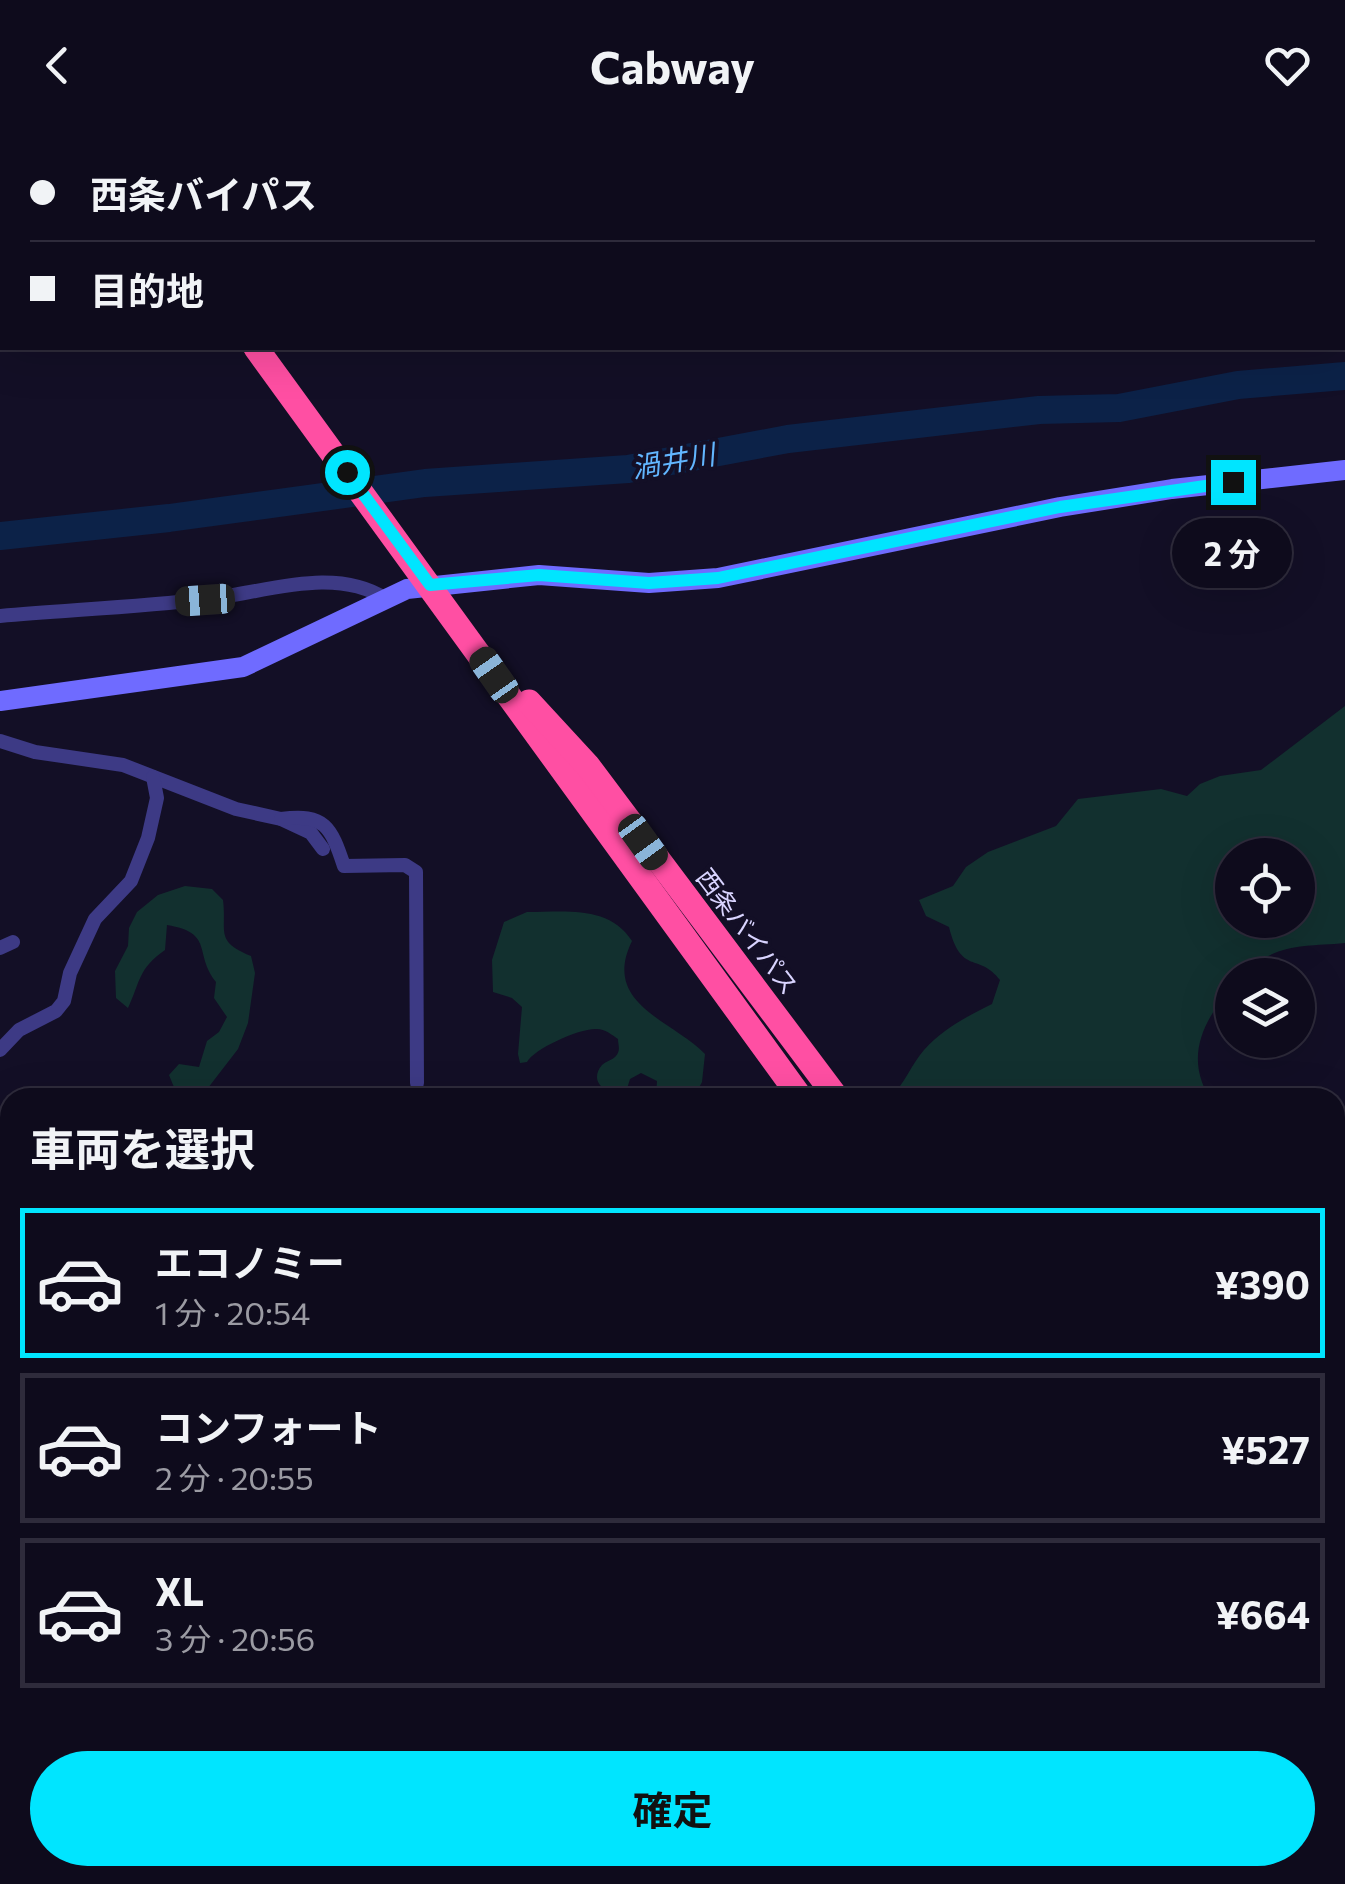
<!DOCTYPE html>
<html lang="ja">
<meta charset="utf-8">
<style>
body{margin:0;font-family:Commissioner,"Noto Sans JP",sans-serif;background:#171425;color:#f1f3f6;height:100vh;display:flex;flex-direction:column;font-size:38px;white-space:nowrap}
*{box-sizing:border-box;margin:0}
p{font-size:32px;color:#9b9ba3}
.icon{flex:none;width:55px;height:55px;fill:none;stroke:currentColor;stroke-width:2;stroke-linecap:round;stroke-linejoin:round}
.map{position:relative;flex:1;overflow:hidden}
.side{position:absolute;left:0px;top:958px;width:1345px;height:798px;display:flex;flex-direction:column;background:#0e0b1c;border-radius:30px 30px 0 0;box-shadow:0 10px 40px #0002,0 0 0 2px #2e2b3b}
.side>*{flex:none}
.banner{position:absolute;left:0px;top:0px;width:1345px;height:220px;box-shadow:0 10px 40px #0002,0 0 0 2px #2e2b3b;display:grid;align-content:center;height:220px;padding:0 30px;background:#0e0b1c}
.fabs{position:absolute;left:1215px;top:708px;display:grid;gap:20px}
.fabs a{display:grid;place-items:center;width:100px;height:100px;border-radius:50%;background:#0e0b1c;box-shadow:0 10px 40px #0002,0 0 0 2px #2e2b3b;font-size:50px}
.end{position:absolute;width:45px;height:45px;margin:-22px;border:12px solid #00e5ff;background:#111;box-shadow:0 0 0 5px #111}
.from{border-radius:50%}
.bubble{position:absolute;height:70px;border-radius:35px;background:#0e0b1c;box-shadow:0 10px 40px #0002,0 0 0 2px #2e2b3b;font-size:32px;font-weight:700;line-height:70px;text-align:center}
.car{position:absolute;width:30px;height:60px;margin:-30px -15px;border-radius:12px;box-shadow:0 0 8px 2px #0007;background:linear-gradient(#222 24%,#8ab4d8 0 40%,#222 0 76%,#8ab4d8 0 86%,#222 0)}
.banner b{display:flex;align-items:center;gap:35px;height:95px;font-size:38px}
.banner b+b{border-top:2px solid #2e2b3b}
.banner i{width:25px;height:25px;background:#f1f3f6}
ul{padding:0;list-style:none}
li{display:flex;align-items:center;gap:30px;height:150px;margin:0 20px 15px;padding:0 10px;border:5px solid #2e2b3b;border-radius:0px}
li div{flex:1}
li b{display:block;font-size:38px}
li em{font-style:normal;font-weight:700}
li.current{border-color:#00e5ff}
li>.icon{width:90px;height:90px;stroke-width:1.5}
h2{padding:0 30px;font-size:45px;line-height:120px}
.cta{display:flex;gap:20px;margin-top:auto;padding:20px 30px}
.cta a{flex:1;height:115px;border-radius:60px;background:#00e5ff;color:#111;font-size:40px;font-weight:700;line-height:115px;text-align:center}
header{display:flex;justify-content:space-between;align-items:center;height:130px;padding:0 30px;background:#0e0b1c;font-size:45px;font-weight:700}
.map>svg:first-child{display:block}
</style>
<header><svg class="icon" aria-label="back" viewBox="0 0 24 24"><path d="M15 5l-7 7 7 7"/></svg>Cabway<svg class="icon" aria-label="heart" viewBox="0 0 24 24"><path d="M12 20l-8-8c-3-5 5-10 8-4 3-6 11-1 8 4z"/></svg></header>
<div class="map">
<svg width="1345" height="1754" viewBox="0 0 1345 1754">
<rect width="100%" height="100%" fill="#130f26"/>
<!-- green -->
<g fill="#12302f" fill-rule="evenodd">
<path d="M1345,576V813C1304,817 1275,812 1244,845H1232C1232,858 1227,862 1220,872C1198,902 1189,933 1209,967H891C905,953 911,935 924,920C944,898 966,887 992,874L1000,850C979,822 961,846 949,797L926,786L919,770L953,756L966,737L988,722L1056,696L1078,669L1161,659L1187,666L1200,654L1220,646L1261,640ZM1232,725H1298V790H1232Z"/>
<path d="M185,756L212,759L223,770C227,802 214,811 251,826L255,843L248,893L238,919L201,967H178L169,945L179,934L199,937L207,911L219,902L227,887L214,868L216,852C193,823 215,803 167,795L165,820C138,839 141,850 128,878L116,868L115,841L128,816L129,798L137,782L158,765Z"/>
<path d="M527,782C566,782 609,775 632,811C601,874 672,890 705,924L702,952L694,967H656L657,951L641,943L630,949L626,962C609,967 587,953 602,935C606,931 613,930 616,926C621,920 618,915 618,909C611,904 604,898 595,899C578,899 534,919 527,932L520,933L518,924L522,877L512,868L493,862L492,830L504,792Z"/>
</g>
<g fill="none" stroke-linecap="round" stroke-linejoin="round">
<!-- river -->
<g stroke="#0c2248" stroke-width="28">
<path d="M0,406L169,388L425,353L628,339L788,309L1039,280L1119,278L1238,255L1345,246"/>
<path d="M0,1036H10"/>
<path d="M1335,1094H1345"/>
</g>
<!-- path -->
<g stroke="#2fb8b0" stroke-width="2.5" stroke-dasharray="5 8" stroke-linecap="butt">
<path d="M1199,2L1201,0"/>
<path d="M1335,1351L1345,1350"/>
<path d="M1107,1754L1114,1745"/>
</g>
<!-- street -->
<g stroke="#3d3a85" stroke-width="14">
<path d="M57,0V2"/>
<path d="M769,0L770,2"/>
<path d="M1032,0L1033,2"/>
<path d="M1142,0L1143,2"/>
<path d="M781,2L786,0"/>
<path d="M914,2V0"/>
<path d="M0,99H2"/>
<path d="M0,486C69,480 138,477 207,469C264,463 334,435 386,469"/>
<path d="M0,611L35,622L123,635L236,679L281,689L311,703L323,719"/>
<path d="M281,689C325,683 331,697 344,736L405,735L416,742L417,953"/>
<path d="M0,818L13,812"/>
<path d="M0,920L19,900L56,881L64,871L70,843L95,789L131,751L148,708L157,668L153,647"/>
<path d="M0,1026L10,1027"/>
<path d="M0,1045L10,1046"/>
<path d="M1335,1210L1345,1209"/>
<path d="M0,1237H10"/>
<path d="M0,1449L6,1543"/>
<path d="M1335,1641L1345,1646"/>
<path d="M2,1680L7,1753"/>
<path d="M872,1745V1754"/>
<path d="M0,1748L258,1754"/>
<path d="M330,1754V1745"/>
</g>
<!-- secondary -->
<path stroke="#6f6bff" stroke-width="20" d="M0,571L243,537L407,459L539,445L649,453L718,448L1060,377L1172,359L1345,340"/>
<!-- highway -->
<g stroke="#ff4fa3" stroke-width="25">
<path d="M98,0L100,2"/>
<path d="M256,218L801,968"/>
<path d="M529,572L588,636L837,968"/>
<path d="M1335,1566L1345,1574"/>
<path d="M1335,1591L1345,1598"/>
</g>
<!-- rail casing -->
<g stroke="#00e5ff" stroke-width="9">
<g id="rail">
<path d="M1335,1484L1345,1482"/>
<path d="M0,1664L10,1663"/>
</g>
</g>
<!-- rail -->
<use href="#rail" stroke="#130f26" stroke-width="5" stroke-dasharray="15" stroke-linecap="butt"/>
</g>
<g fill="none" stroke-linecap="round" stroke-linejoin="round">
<!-- route -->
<path stroke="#00e5ff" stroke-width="12" d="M347,342L430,455L539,445L649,453L718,448L1060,377L1233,352"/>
</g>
<g text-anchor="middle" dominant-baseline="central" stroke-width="8" stroke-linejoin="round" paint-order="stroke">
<!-- street labels -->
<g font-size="25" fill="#d9d4ff" stroke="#130f26">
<text transform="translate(748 801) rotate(53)">西条バイパス</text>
</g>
<!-- water labels -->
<g font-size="28" font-style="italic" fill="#62b6ff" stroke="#130f26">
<text transform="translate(673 330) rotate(-10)">渦井川</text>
</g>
</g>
</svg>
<div class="fabs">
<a><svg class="icon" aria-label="locate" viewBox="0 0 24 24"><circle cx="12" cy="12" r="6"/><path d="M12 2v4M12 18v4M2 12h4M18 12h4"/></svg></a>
<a><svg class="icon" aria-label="layers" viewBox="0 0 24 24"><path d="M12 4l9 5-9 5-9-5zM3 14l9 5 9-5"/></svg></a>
</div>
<i class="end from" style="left:347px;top:342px"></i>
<i class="end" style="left:1233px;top:352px"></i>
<div class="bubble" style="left:1172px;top:388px;width:120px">2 分</div>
<i class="car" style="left:205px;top:470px;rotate:266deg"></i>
<i class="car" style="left:494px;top:545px;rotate:325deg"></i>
<i class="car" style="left:643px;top:712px;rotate:144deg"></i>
<div class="banner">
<b><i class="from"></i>西条バイパス</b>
<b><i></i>目的地</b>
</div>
<section class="side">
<h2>車両を選択</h2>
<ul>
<li class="current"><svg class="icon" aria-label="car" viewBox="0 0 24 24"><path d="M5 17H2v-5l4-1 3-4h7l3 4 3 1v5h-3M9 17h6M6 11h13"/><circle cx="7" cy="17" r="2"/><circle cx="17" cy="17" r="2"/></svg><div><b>エコノミー</b><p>1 分 · 20:54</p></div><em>¥390</em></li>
<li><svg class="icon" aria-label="car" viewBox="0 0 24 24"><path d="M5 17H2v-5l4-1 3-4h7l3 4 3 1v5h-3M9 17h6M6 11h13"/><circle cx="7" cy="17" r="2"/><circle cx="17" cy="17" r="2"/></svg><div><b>コンフォート</b><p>2 分 · 20:55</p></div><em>¥527</em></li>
<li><svg class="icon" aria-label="car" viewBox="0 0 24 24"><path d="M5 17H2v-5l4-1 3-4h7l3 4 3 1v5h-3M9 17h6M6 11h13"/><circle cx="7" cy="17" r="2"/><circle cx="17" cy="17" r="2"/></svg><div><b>XL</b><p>3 分 · 20:56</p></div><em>¥664</em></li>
</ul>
<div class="cta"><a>確定</a></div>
</section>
</div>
